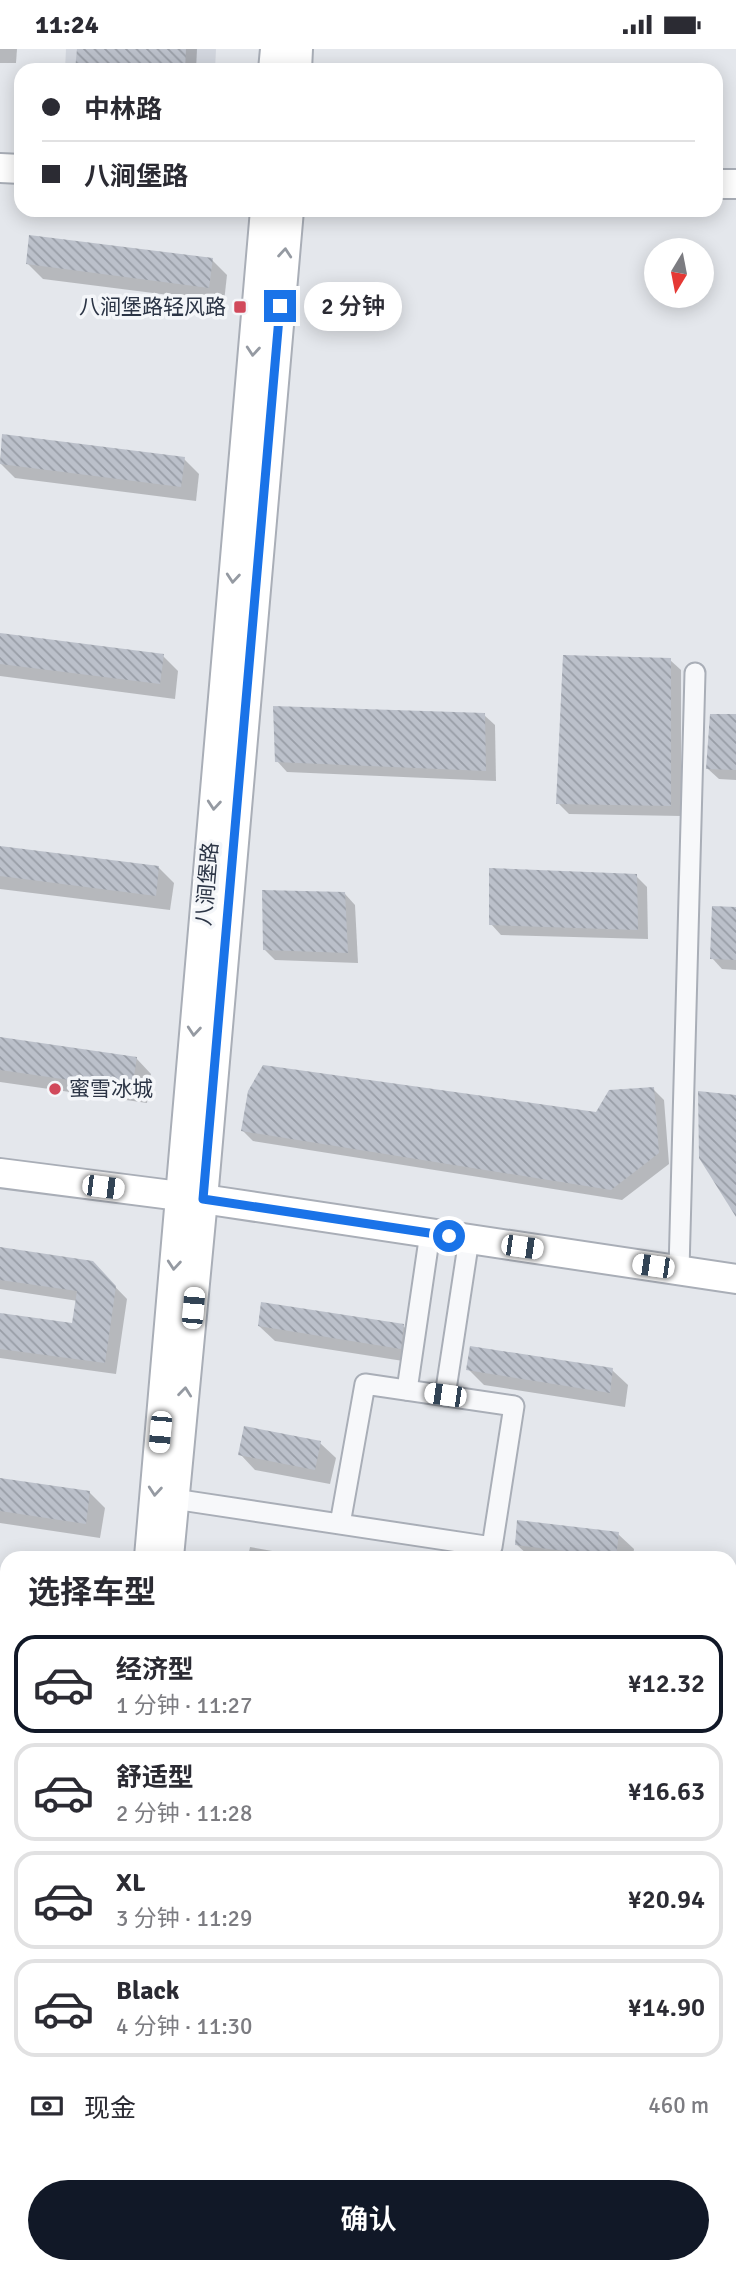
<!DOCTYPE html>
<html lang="zh">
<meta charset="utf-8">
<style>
body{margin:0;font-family:Signika,"Noto Sans SC",sans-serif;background:#f7f7f7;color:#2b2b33;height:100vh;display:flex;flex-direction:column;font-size:26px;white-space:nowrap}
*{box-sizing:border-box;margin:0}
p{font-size:23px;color:#7c7c81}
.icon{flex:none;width:38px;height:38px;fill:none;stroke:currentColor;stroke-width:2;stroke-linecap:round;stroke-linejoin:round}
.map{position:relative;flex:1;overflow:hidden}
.drawer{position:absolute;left:0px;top:1502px;width:737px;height:723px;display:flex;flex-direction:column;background:#fff;border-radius:21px 21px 0 0;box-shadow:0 4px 18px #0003}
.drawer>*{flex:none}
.top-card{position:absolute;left:14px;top:14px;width:709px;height:154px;border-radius:21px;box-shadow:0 4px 18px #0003;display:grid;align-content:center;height:154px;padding:0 28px;background:#fff}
.needle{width:46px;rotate:190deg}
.tools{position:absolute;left:644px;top:189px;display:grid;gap:14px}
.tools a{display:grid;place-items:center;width:70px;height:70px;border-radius:50%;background:#fff;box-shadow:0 4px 18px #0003;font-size:35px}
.end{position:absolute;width:32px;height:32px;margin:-16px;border:9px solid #1a73e8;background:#fff;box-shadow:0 0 0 4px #fff}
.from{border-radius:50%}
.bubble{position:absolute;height:49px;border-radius:24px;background:#fff;box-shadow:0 4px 18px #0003;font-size:23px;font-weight:600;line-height:49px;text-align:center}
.car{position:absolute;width:21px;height:42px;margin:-21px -10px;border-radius:9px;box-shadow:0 0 5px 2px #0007;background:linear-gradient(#fff 24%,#345 0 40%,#fff 0 76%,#345 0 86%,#fff 0)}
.top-card b{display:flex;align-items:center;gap:24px;height:66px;font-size:26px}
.top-card b+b{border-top:2px solid #e1e1e2}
.top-card i{width:18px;height:18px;background:#2b2b33}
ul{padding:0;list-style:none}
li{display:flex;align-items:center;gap:21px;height:98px;margin:0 14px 10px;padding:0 14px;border:4px solid #e1e1e2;border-radius:21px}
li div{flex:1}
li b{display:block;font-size:26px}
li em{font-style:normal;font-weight:600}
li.selected{border-color:#111827}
li>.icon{width:63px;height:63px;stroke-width:1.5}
h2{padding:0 28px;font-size:32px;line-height:84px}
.pay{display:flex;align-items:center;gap:18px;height:77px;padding:0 28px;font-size:26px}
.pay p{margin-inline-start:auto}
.button{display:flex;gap:14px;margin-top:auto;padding:14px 28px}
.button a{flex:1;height:80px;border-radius:42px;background:#111827;color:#fff;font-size:28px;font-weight:600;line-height:80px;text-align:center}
.status{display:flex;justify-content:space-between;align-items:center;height:49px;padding:0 35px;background:#fff;direction:ltr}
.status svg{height:19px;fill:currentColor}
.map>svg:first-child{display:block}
</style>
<div class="status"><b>11:24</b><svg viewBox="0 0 49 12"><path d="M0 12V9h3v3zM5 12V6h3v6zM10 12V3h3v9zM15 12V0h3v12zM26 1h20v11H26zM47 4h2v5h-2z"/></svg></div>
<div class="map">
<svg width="736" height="2223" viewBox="0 0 736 2223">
<defs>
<pattern id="building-back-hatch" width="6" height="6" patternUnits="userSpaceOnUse" patternTransform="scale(1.75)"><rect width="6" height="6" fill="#bbc0ca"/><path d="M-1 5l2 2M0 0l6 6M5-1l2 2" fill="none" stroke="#989da6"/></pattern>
</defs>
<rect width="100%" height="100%" fill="#e4e7ec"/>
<!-- built -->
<g fill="#d2d6de">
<path d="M66,0H216L215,21H65Z"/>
<path d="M0,2003L7,2004V2217H26L25,2223H0Z"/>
</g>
<!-- shadow -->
<g fill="#0003">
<path d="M0,0H17L16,14H0Z"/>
<path d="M78,0H197L196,21H77Z"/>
<path d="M212,211L227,226L224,253L43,230L28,215Z"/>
<path d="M3,387L184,410L199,425L196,452L15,429L0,414Z"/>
<path d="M0,586L163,607L178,622L175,650L0,627Z"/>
<path d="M670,611L681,621V767L569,765L558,754Z"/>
<path d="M484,666L495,676L496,732L287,723L277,712Z"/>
<path d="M736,667V731L719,730L708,720Z"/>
<path d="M0,799L159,819L174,834L170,861L0,840Z"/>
<path d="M636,827L647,838L648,890L501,886L491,875Z"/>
<path d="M345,845L355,856L358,914L275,911L264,900Z"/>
<path d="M736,860V921L722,920L712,909Z"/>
<path d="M0,990L136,1009L151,1025L147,1054L0,1033Z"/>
<path d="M653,1040L664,1051L669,1115L622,1151L253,1092L243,1082L597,1065Z"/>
<path d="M0,1200L92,1214L127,1250L116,1325L0,1309V1265L74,1276L78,1252L0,1240Z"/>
<path d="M259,1277H403L419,1292L416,1314L275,1292Z"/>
<path d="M468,1320L612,1321L628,1336L625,1358L484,1336Z"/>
<path d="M320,1394L336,1409L330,1435L255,1421L240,1405Z"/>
<path d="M0,1430L90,1444L105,1459L100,1489L0,1474Z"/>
<path d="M618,1485L634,1500L633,1508H530L516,1495Z"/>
<path d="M250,1498L306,1508H248Z"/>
<path d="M0,1576L7,1577V1623L0,1622Z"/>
<path d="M0,1750L7,1751V1798L0,1797Z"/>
<path d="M0,1945L7,1946V1992L0,1991Z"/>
<path d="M0,2025L7,2026V2146L0,2145Z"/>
<path d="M730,2049L736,2050V2094L730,2093Z"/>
<path d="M156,2217H265L264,2223H162Z"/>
<path d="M281,2217H422L431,2223H281Z"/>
</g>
<!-- building -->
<g fill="url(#building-back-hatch)">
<path d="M77,0H186L185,21H75Z"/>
<path d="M29,186L213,209L209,239L26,215Z"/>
<path d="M2,385L185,408L181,438L0,415Z"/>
<path d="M0,584L164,605L160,635L0,615Z"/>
<path d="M563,606L671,609V757L556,755Z"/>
<path d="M273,657L485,664L486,722L275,713Z"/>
<path d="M710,665H736V721L706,720Z"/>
<path d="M0,797L159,817L156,847L0,827Z"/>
<path d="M489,819L637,825L638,881L489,876Z"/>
<path d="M262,841L345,843L348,904L263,901Z"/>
<path d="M712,857L736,858V911L710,910Z"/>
<path d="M0,988L137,1008L132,1040L0,1021Z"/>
<path d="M263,1016L596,1063L609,1041L654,1038L659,1104L611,1141L241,1082L248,1042Z"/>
<path d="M698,1042L736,1046V1168L699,1109Z"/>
<path d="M0,1198L93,1212L116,1237L105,1314L0,1300V1264L72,1274L77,1242L0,1231Z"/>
<path d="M261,1253L404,1275L401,1300L258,1277Z"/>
<path d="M470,1297L613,1319L610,1344L466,1321Z"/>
<path d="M244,1377L321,1392L315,1421L238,1406Z"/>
<path d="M0,1429L90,1442L86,1475L0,1462Z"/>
<path d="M517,1471L619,1483L616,1508L515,1496Z"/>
</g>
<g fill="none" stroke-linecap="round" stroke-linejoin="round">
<!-- street casing -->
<g stroke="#a9aeb7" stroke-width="23">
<g id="street">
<path d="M679,1221L695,624"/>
<path d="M407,1341L430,1184"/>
<path d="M445,1347L469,1190"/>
<path d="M174,1450L492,1498L514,1357L365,1335L340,1475"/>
</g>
</g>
<!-- secondary casing -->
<g stroke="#a9aeb7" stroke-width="32">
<g id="secondary">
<path d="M273,21L275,0"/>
<path d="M297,21L298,0"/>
<path d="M0,119L21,120"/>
<path d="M716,135H736"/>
<path d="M0,1124L203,1150L736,1230"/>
<path d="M149,1508L265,161"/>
<path d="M169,1508L203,1150L289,161"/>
<path d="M0,1890L7,1891"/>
<path d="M730,1995L736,1996"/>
<path d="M82,2223L83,2217"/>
<path d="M104,2223V2217"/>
</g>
</g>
<!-- street -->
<use href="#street" stroke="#f7f8fa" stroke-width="19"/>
<!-- secondary -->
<use href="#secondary" stroke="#fff" stroke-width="28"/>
</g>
<!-- one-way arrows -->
<defs><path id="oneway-chevron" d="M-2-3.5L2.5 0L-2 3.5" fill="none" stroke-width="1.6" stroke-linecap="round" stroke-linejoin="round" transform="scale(1.75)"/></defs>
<g stroke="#959aa2">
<use href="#oneway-chevron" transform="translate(285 204) rotate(-85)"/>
<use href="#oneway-chevron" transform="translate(253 302) rotate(95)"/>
<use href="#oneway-chevron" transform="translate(233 529) rotate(95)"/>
<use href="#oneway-chevron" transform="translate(214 756) rotate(95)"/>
<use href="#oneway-chevron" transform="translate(194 982) rotate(95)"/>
<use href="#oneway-chevron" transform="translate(174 1216) rotate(95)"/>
<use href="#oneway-chevron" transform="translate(185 1343) rotate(-84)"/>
<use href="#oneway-chevron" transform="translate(155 1442) rotate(95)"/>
</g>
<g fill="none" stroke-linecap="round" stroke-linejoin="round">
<!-- route -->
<path stroke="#1a73e8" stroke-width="9" d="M280,257L203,1150L449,1187"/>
</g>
<!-- markers -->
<g fill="#d1495b" stroke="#f4f6f9" stroke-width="2.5">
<rect x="233" y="251" width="14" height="14" rx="3.5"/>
<circle cx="55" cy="1040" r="7"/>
</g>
<g text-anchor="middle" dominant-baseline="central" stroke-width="7" stroke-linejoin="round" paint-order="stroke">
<!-- poi labels -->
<g font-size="21" fill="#2b3445" stroke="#f4f6f9" text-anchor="end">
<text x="226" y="258">八涧堡路轻风路</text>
<text x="69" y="1040" text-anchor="start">蜜雪冰城</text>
</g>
<!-- street labels -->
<g font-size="21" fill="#2b3445" stroke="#f4f6f9">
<text transform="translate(207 835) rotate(-85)">八涧堡路</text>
</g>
</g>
</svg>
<div class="tools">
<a><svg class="needle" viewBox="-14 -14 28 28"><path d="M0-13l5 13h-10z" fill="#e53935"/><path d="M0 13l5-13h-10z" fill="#7c7c81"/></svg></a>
</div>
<i class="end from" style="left:449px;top:1187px"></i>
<i class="end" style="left:280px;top:257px"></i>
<div class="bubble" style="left:304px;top:233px;width:98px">2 分钟</div>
<i class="car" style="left:103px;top:1138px;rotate:97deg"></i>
<i class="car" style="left:522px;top:1198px;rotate:98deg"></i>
<i class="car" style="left:653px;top:1217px;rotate:278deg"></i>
<i class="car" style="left:193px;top:1259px;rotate:5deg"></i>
<i class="car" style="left:445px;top:1346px;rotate:278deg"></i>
<i class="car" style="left:160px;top:1383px;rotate:185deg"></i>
<div class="top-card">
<b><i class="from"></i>中林路</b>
<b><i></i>八涧堡路</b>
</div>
<section class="drawer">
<h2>选择车型</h2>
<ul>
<li class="selected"><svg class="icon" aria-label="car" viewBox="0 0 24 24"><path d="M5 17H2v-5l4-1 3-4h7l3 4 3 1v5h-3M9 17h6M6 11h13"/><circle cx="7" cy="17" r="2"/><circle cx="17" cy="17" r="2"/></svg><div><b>经济型</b><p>1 分钟 · 11:27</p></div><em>¥12.32</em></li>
<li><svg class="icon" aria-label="car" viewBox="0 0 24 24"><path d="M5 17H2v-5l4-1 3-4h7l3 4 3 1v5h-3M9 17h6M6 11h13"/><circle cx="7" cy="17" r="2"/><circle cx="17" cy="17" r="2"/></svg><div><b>舒适型</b><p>2 分钟 · 11:28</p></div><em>¥16.63</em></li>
<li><svg class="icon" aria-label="car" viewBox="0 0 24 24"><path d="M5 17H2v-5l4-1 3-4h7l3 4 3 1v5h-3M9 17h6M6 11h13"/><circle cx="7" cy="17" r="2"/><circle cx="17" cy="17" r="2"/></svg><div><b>XL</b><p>3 分钟 · 11:29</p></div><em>¥20.94</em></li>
<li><svg class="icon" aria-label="car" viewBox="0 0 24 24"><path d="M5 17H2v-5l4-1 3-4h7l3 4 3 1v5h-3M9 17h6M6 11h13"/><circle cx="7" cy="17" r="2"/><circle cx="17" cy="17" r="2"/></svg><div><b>Black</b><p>4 分钟 · 11:30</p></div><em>¥14.90</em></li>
</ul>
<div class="pay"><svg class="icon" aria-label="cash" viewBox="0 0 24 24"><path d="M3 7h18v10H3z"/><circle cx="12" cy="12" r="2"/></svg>现金<p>460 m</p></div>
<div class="button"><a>确认</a></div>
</section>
</div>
